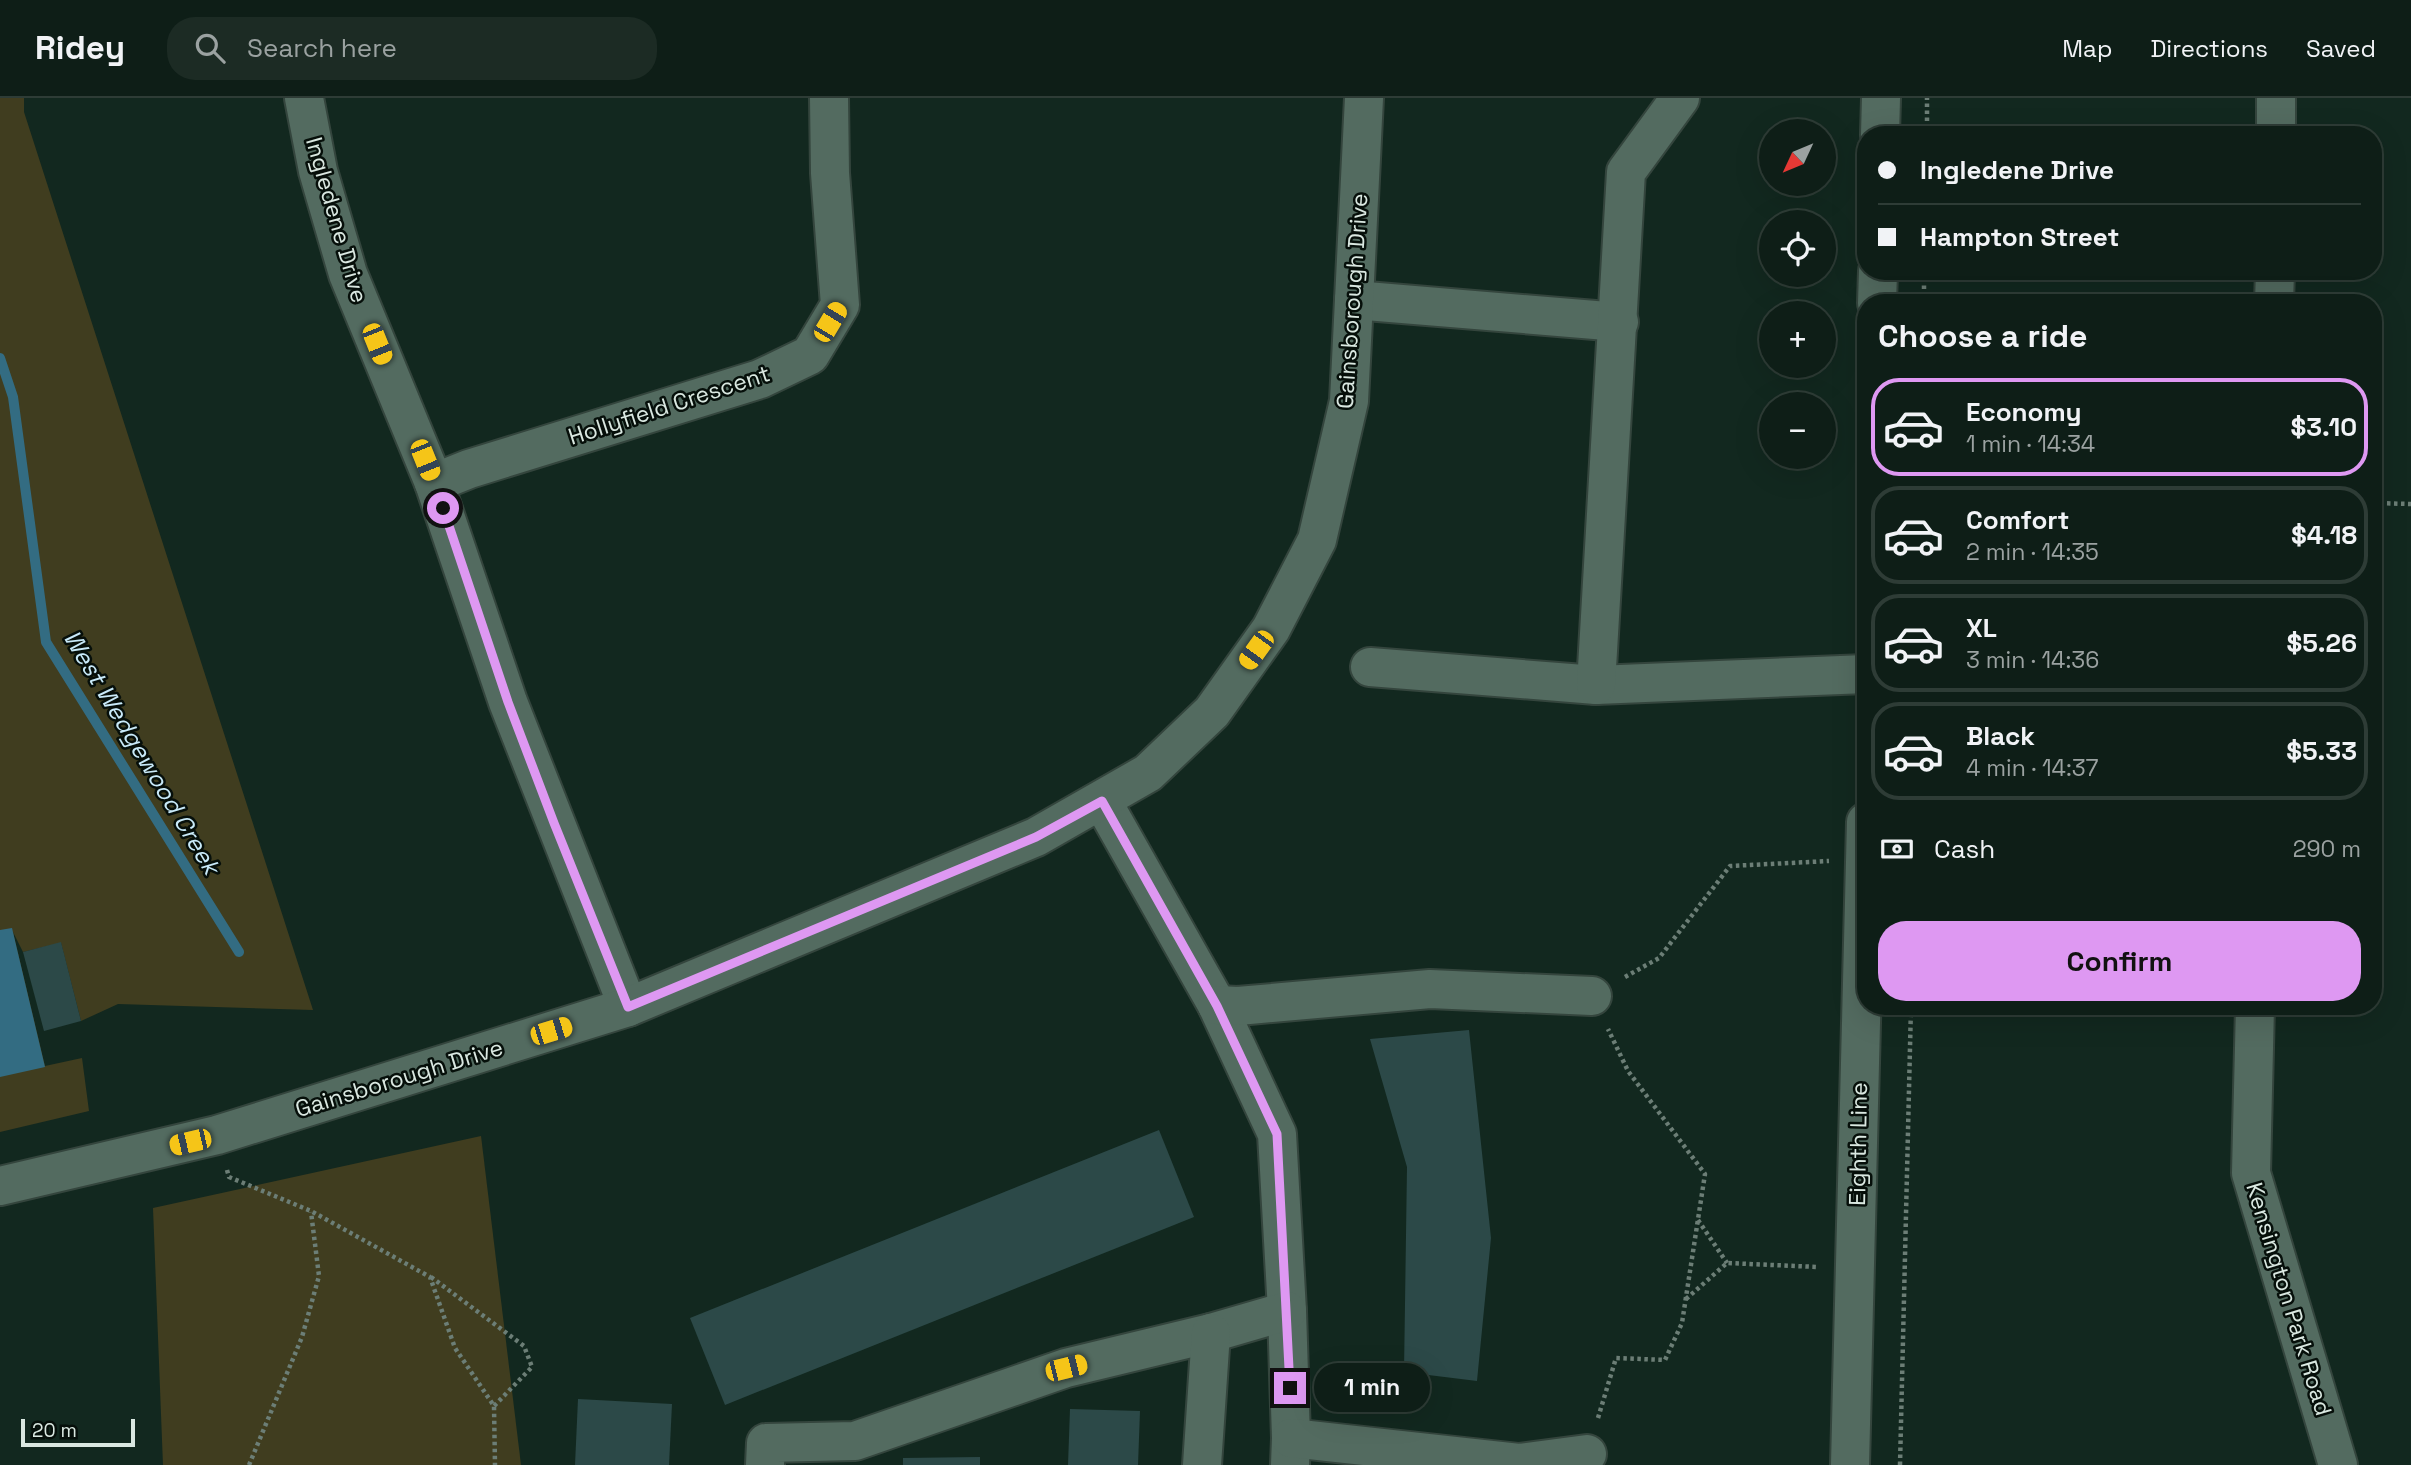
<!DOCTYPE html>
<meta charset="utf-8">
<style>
body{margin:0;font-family:"Space Grotesk",sans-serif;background:#1c2b24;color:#f1f3f6;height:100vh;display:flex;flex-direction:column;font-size:26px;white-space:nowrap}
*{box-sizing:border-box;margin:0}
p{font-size:23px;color:#9ba2a1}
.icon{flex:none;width:38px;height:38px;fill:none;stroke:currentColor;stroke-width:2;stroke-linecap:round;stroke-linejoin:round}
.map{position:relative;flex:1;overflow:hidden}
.details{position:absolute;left:1857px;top:196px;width:525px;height:721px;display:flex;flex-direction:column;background:#0e1e17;border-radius:28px;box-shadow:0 7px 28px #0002,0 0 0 2px #2e3c36}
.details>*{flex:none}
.hud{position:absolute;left:1857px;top:28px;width:525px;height:154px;border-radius:28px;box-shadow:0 7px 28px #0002,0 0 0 2px #2e3c36;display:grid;align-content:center;height:154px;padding:0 21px;background:#0e1e17}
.needle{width:46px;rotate:226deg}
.buttons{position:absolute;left:1759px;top:21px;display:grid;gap:14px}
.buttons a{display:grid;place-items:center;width:77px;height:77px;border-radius:50%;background:#0e1e17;box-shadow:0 7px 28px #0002,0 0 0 2px #2e3c36;font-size:35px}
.scale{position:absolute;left:21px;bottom:18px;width:114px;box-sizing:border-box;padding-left:7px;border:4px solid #dae8e1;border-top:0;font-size:19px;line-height:24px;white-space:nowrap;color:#dae8e1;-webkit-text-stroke:5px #060f0a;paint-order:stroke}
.end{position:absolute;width:32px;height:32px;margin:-16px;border:9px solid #de98f2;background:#111;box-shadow:0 0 0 4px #111}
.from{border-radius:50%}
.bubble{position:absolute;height:49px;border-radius:24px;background:#0e1e17;box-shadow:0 7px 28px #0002,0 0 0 2px #2e3c36;font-size:23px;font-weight:600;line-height:49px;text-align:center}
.car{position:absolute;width:21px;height:42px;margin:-21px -10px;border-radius:9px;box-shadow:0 0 5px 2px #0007;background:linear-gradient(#f5c518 24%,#345 0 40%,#f5c518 0 76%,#345 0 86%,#f5c518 0)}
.hud b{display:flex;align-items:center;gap:24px;height:66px;font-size:26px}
.hud b+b{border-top:2px solid #2e3c36}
.hud i{width:18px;height:18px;background:#f1f3f6}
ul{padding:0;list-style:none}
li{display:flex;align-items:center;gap:21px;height:98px;margin:0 14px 10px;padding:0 7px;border:4px solid #2e3c36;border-radius:28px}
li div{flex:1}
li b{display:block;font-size:26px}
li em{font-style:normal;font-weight:600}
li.on{border-color:#de98f2}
li>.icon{width:63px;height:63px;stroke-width:1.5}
h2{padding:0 21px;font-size:32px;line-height:84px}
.pay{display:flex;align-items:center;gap:18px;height:77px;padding:0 21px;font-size:26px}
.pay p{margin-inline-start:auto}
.action{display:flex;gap:14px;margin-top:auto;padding:14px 21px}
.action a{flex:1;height:80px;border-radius:28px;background:#de98f2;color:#111;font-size:28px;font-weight:600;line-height:80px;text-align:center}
header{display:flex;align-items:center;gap:42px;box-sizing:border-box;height:98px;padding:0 35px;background:#0e1e17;border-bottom:2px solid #2e3c36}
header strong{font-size:33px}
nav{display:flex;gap:38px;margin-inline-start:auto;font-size:24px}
.search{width:490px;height:63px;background:#1c2b24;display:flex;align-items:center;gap:18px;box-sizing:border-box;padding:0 24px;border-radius:28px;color:#9ba2a1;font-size:26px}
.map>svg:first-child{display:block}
</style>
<header>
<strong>Ridey</strong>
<div class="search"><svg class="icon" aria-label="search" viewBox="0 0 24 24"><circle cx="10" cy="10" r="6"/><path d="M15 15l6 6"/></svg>Search here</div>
<nav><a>Map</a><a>Directions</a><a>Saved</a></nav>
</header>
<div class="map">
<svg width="2411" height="1367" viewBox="0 0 2411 1367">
<rect width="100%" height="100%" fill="#12281f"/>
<!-- green -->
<g fill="#403d1f">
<path d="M0,0H24V14L313,912L118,906L81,923L61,845L23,854L13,834L45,968L82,960L89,1013L0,1034Z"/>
<path d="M481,1038L521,1367H163L153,1110Z"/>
</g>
<!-- water -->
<path fill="#336c82" d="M12,830L45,969L0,979V832Z"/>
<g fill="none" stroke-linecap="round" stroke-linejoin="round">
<!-- stream -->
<path stroke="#336c82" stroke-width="10" d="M0,260L13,299L46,544L239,854"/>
</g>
<!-- building -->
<g fill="#2c4948">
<path d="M61,844L81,923L44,933L23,854Z"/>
<path d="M1469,932L1491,1140L1477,1283L1404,1274L1407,1069L1370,941Z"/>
<path d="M1159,1032L1194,1119L725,1307L690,1220Z"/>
<path d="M578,1301L672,1306L669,1367H575Z"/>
<path d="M1070,1311L1140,1313L1138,1367H1068Z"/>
<path d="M980,1359V1367H903V1360Z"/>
</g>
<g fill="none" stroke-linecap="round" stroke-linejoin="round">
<!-- minor casing -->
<g stroke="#34453d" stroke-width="42">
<g id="minor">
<path d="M304,0L318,73L348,176L434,385L508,604L628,909"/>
<path d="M1880,37L1881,0"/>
<path d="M2276,37V0"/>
<path d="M1354,202L1619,224"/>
<path d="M1877,205L1878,173"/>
<path d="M2274,205L2275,173"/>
<path d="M434,385L469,371L760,281L810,257L840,207L830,75L829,0"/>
<path d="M1370,569L1596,587L1866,576"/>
<path d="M1596,587L1626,74L1680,0"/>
<path d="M1102,703L1217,907L1277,1036L1287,1213L1291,1340L1290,1367"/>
<path d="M1217,907L1238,908L1430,891L1592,898"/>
<path d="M2255,908L2251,1075L2338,1367"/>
<path d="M0,1088L217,1037L628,909L1036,739L1148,675L1212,614L1271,531L1317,442L1349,303L1364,0"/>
<path d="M1291,1340L1519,1365L1587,1356"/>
<path d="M765,1367L766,1345L855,1343L1066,1270L1211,1235L1287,1213"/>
<path d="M1202,1367L1211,1235"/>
<path d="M1850,1367L1866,724"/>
</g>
</g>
<!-- path -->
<g stroke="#6c7e76" stroke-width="4.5" stroke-dasharray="3.5 3.5" stroke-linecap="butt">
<path d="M1927,37V0"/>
<path d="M1924,205V173"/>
<path d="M2373,405L2411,406"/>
<path d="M1625,879L1659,860L1730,768L1829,763"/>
<path d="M227,1072L229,1079L311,1113L430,1179L455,1250L494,1308L495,1367"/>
<path d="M1698,1122L1727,1165"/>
<path d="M431,1179L524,1248L532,1269L494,1308"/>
<path d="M1686,1201L1727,1165L1818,1169"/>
<path d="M1598,1320L1616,1260L1665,1262L1682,1225L1705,1076L1628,973L1608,931"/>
<path d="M249,1367L302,1239L319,1178L311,1114"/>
<path d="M1900,1367L1911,908"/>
</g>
<!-- minor -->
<use href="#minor" stroke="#536b60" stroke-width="38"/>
</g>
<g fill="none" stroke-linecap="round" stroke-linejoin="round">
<!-- route -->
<path stroke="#de98f2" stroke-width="9" d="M443,410L508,604L554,725L628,909L1036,739L1102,703L1217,908L1277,1036L1290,1290"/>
</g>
<g text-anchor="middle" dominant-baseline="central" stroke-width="5" stroke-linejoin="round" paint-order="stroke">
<!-- street labels -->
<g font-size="23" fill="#dae8e1" stroke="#060f0a">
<text transform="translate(337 122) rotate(74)">Ingledene Drive</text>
<text transform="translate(1352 203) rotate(-86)">Gainsborough Drive</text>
<text transform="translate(669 307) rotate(-18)">Hollyfield Crescent</text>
<text transform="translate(399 980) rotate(-17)">Gainsborough Drive</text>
<text transform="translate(1858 1046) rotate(-89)">Eighth Line</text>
<text transform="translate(2289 1201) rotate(73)">Kensington Park Road</text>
</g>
<!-- water labels -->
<g font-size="24" font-style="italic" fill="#c9eaf9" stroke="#060f0a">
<text transform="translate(142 654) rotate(59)">West Wedgewood Creek</text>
</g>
</g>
</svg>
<div class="buttons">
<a><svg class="needle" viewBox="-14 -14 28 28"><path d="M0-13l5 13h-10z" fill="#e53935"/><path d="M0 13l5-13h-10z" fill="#9ba2a1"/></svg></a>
<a><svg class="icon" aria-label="locate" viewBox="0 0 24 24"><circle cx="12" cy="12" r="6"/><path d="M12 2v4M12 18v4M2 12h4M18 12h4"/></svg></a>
<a>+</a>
<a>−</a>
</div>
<div class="scale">20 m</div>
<i class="end from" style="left:443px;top:410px"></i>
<i class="end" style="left:1290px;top:1290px"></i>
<div class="bubble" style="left:1314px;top:1265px;width:116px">1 min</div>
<i class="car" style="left:830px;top:224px;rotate:31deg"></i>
<i class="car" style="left:377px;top:246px;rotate:158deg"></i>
<i class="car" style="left:425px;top:362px;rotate:158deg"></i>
<i class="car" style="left:1256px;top:552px;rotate:216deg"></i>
<i class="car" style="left:551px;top:933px;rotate:73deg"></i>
<i class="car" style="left:190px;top:1044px;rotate:257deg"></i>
<i class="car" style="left:1066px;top:1270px;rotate:76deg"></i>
<div class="hud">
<b><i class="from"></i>Ingledene Drive</b>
<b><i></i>Hampton Street</b>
</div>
<section class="details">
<h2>Choose a ride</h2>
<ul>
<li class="on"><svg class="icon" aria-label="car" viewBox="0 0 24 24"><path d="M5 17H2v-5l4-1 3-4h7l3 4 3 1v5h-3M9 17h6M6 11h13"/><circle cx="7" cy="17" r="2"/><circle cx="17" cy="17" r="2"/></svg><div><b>Economy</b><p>1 min · 14:34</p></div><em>$3.10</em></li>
<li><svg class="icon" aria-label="car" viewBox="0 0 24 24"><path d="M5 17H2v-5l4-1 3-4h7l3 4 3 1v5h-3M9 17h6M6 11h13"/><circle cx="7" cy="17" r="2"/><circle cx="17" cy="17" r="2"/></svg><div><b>Comfort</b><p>2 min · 14:35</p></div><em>$4.18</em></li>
<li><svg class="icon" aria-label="car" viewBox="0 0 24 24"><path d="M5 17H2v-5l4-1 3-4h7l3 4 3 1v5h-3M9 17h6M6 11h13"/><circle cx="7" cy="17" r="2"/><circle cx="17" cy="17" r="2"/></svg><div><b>XL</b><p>3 min · 14:36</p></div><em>$5.26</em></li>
<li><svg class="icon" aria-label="car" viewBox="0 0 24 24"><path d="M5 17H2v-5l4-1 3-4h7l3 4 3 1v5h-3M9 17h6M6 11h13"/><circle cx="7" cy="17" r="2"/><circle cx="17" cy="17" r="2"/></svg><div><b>Black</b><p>4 min · 14:37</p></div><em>$5.33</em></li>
</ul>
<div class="pay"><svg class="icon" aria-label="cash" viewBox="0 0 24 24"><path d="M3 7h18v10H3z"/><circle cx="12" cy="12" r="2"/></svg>Cash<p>290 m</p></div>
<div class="action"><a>Confirm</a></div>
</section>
</div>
